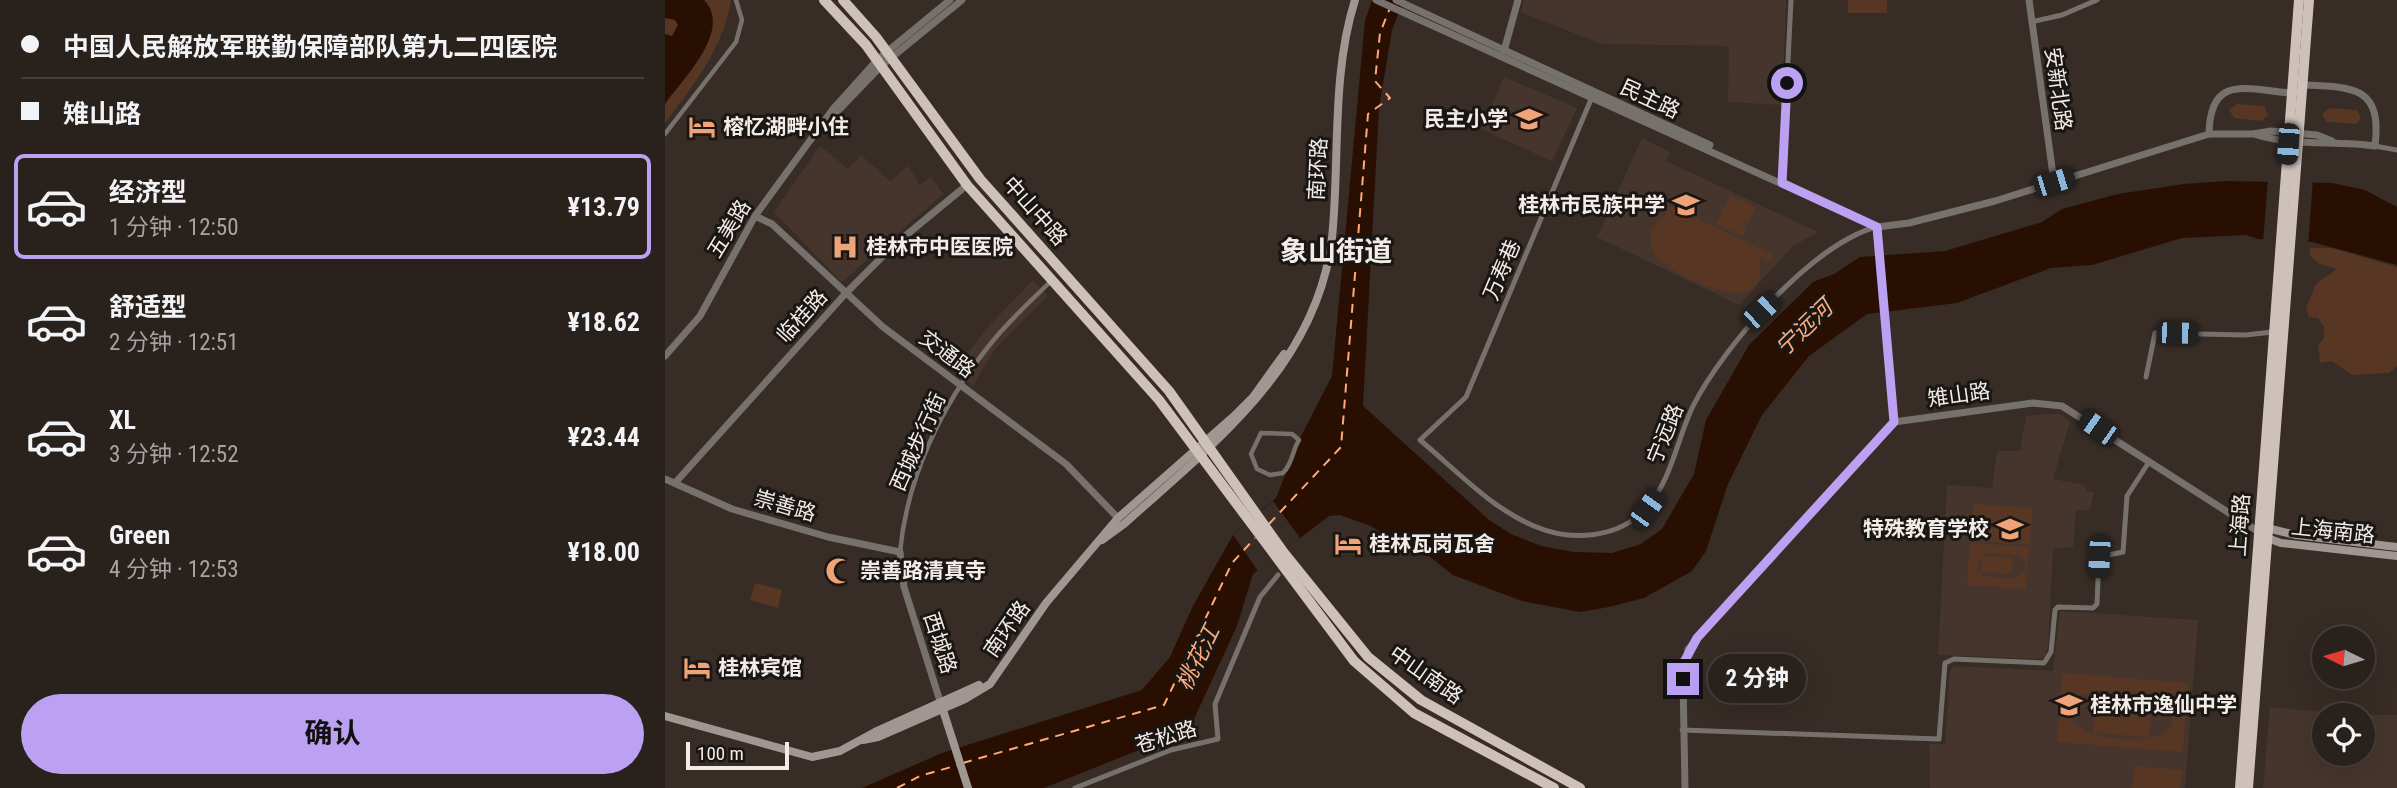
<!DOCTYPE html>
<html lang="zh">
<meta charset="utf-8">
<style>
body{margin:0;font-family:"Roboto Condensed","Noto Sans SC",sans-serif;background:#312925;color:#f1f3f6;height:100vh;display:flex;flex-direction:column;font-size:26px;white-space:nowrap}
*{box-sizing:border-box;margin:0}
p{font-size:23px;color:#a5a3a3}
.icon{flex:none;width:38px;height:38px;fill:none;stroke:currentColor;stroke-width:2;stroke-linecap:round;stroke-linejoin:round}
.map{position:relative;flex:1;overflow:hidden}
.drawer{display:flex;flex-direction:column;background:#29211c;width:665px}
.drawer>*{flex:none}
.hud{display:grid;align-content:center;height:154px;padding:0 21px;background:#29211c}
.needle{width:46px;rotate:275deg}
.controls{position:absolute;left:1647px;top:626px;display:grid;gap:14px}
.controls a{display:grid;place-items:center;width:63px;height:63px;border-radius:50%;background:#29211c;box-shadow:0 7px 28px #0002,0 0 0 2px #453e3b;font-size:35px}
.scale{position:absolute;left:21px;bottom:18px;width:103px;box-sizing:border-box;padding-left:7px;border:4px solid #f2ebe7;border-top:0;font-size:19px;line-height:24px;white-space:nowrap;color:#f2ebe7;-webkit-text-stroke:5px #1a1613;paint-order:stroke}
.end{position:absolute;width:32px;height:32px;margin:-16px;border:9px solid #bca0f2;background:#111;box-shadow:0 0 0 4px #111}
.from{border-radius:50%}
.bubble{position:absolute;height:49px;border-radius:24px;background:#29211c;box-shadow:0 7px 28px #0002,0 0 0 2px #453e3b;font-size:23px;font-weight:700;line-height:49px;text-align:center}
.car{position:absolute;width:21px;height:42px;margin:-21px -10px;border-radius:9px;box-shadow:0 0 5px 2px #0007;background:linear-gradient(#222 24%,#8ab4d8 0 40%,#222 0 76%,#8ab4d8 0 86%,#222 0)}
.hud b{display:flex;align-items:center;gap:24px;height:66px;font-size:26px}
.hud b+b{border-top:2px solid #453e3b}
.hud i{width:18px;height:18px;background:#f1f3f6}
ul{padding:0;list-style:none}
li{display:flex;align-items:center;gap:21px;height:105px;margin:0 14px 10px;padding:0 7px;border:4px solid transparent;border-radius:10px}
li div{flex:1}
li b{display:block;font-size:26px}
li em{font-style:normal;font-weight:700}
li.active{border-color:#bca0f2}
li>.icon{width:63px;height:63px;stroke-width:1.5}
.action{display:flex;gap:14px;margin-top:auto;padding:14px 21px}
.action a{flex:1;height:80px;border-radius:42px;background:#bca0f2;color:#111;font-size:28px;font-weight:700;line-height:80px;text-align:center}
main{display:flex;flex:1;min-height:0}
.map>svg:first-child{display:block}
</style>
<main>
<section class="drawer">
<div class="hud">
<b><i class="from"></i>中国人民解放军联勤保障部队第九二四医院</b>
<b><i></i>雉山路</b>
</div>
<ul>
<li class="active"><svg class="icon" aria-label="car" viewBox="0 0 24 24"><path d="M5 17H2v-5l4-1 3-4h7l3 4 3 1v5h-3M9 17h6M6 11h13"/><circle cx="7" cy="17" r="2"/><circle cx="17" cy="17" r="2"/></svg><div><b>经济型</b><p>1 分钟 · 12:50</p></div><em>¥13.79</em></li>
<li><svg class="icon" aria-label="car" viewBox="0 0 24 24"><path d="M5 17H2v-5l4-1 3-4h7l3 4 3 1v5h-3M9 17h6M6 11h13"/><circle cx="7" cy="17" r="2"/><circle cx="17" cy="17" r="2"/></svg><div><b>舒适型</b><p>2 分钟 · 12:51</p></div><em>¥18.62</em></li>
<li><svg class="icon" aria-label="car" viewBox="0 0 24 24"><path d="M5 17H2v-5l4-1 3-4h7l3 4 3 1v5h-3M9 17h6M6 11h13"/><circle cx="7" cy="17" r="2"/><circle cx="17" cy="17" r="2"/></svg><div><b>XL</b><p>3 分钟 · 12:52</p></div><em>¥23.44</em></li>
<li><svg class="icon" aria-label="car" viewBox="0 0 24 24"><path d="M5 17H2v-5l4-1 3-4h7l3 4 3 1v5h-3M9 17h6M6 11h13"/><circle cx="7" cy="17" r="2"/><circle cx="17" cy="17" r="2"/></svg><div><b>Green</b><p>4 分钟 · 12:53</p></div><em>¥18.00</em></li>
</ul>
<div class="action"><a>确认</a></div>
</section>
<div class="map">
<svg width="1732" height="788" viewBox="0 0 1732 788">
<rect width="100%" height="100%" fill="#372c26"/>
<!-- built -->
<g fill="#46352c" fill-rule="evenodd">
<path d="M859,0H1121L1117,105L1063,102L1064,46L936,44L856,12Z"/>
<path d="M839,77L912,108L887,161L816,129Z"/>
<path d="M977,138L1005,152L1001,161L1153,232L1128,246L1074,305L932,237Z"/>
<path d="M155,146L183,169L196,155L225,181L243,166L255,185L266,177L278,194L177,282L109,212Z"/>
<path d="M368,280L383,296L331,348L308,386L290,371L320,330Z"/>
<path d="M1383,414H1395L1405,422L1388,479L1420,485L1421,491L1429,492L1425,510L1411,511L1408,547L1388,549L1383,646L1380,656L1376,659L1273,655L1282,485L1327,488L1332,451H1355L1361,416Z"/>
<path d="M1395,611L1533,620L1520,788H1265L1264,744H1280L1285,670L1288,666L1388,671Z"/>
<path d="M1605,707L1687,715H1732V788H1598ZM1659,716H1698V754H1659Z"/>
</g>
<!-- green -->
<g fill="#573624" fill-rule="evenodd">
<path d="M0,0H66C59,47 28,86 0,123Z"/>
<rect x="1183" y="0" width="39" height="13"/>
<path d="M1572,104L1599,106L1603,115L1596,121L1569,118L1564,110Z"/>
<path d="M1665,108L1692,110L1696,118L1691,124L1661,122L1657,114Z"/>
<path d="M1065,195L1091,207L1077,236L1051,224Z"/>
<path d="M997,202L1109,255L1106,262L1094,256C1107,324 1019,280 995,261C980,245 982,224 1003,214L994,209Z"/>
<path d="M1645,248H1667L1732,267V366L1724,373L1687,375L1667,361L1655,363L1653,344L1659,339V327L1653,318L1644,317L1641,308L1651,284L1672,269L1655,264L1645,256Z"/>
<path d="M1308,504L1368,508L1365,545L1305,540Z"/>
<path d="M1305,543L1364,547L1361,589L1302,585ZM1323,553L1355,556L1360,562L1361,571L1350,579L1319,576L1312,568L1316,556V572L1346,574L1347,558L1317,556Z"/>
<path d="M90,583L117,590L113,608L85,600Z"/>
<path d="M1397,673L1523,683L1518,752L1392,742ZM1432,690L1497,697L1506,709L1507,726C1491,752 1374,739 1414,696Z"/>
<path d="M1431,692L1488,697L1484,737L1428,733Z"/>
<path d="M1469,766L1517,770L1515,788H1467Z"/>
</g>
<!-- water -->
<g fill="#290f02">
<path d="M0,0H39C68,30 18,79 0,104V34L7,36L13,25L10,20L0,18Z"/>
<path d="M707,0H739L727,30L714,108L698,406L824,520L846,534L876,546L909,552L947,553L976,544L997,529L1029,474L1041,420L1084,345L1148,282L1169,274L1195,257L1280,251L1377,222L1397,209L1453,194L1519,184L1561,181L1667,183L1700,190L1732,207V265L1647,242L1593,239L1581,235L1517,238L1427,265L1386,268L1292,303L1202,314L1144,356L1097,415L1063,484L1041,551L1027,571L979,598L944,607L915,612L857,601L788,575L764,556L703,525L675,515L664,516L588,574L572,626L529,719L494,742L379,788H197L277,753L477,690L505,657L528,606L568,535L611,498L634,440L667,376L700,21Z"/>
</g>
<!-- pier -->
<g fill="#372c26">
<path d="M1603,179L1648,180L1643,245L1598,243Z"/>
<path d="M608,501L635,538L593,571L568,535Z"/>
</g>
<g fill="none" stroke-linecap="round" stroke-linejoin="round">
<!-- ferry -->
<g stroke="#fcaa7c" stroke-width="2" stroke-dasharray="9 7" stroke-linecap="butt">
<path d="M604,524L676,447L703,114L725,98L710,81L715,33L725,8"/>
<path d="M298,763L499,705L567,563L590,538"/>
<path d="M232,788L255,776L293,765"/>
</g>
<!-- pedestrian -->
<g stroke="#77716e" stroke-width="4.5">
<path d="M0,134L71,42L77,20L71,0"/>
<path d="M596,433L627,434L634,440C627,451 628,463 618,473L605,475L592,469L586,454Z"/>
<path d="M235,552C242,478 276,406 323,347C341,323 365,302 386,281"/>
</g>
<!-- minor -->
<g stroke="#77716e" stroke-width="5">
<path d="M1366,22L1397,15L1432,0"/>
<path d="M927,97L801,397L755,440C791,470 826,508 869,526C906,542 955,539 982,507C1007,479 1012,439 1028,406C1058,347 1146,245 1211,227"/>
<path d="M1710,146L1732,150"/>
<path d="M1117,183L1126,0"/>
<path d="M1481,377L1490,333L1580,335L1608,332"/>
<path d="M1017,730L1274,739L1280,663L1289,659L1379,663L1386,652L1390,610L1393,607L1428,608L1432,604L1434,557L1458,552L1462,496L1484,462"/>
<path d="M410,788L506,750L553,739L550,704L595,597L613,575"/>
</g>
<!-- tertiary -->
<g stroke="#77716e" stroke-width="7">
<path d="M711,0L1212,227L1244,223L1330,201L1544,134H1588L1606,131L1652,135L1667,141"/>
<path d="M731,0L1045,145"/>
<path d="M1364,0L1389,182"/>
<path d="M839,51L853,0"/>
<path d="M165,119L216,66L297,0"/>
<path d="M1544,134C1545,73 1582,90 1627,93"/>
<path d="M1589,134C1628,147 1670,140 1710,146C1717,87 1690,87 1638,85"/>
<path d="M90,216L107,224L218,327L401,464L453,518"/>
<path d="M1212,227L1229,422"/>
<path d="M0,356L35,316L90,216L168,109L212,60L285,0"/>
<path d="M0,479L67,509L163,537L235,552L239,587L275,701"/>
<path d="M10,483L181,293L228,246L302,185"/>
<path d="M1020,788L1018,679L1023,649L1229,422L1368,403L1397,406L1597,534"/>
</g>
<!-- secondary -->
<g stroke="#a09792" stroke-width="8">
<path d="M1602,528L1631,535L1732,547"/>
<path d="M1602,538L1616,543L1732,556"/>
<path d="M437,540L459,524C547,445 652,366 667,238C675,160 666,76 690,0"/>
<path d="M276,704L303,788"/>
<path d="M0,716L147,757L175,751L210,732L314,685"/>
<path d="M198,740L213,737L300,699L325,684L381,603L453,518L569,416L588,397L619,354"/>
</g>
<!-- trunk -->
<g stroke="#cec1ba" stroke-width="10">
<path d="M159,0L201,45L302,185L494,400L689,661L749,713L889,788"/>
<path d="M178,0L211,37L315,179L504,391L619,553L703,657L756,700L915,788"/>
<path d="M1575,788L1634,0"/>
<path d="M1583,788L1644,0"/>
</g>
</g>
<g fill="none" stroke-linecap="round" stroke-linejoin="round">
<!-- route -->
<path stroke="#bca0f2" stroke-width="9" d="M1018,679V664L1032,638L1229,422L1212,227L1117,183L1122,83"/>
</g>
<!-- icons -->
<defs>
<g id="school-bare" transform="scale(2.1)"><path d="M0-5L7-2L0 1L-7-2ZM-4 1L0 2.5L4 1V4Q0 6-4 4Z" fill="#efa378" stroke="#1a1613" stroke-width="2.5" paint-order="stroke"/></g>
<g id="hotel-bare" transform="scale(2.1)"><path d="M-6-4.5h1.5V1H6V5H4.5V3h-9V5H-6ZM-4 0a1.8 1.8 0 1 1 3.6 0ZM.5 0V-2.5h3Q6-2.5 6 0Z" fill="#efa378" stroke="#1a1613" stroke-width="2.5" paint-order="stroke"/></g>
<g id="hospital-bare" transform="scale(2.1)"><path d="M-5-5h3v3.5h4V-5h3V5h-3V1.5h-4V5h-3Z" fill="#efa378" stroke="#1a1613" stroke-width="2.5" paint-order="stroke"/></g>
<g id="mosque-bare" transform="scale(2.1)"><path d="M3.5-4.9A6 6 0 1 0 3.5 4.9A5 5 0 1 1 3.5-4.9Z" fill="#efa378" stroke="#1a1613" stroke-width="2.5" paint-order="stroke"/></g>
</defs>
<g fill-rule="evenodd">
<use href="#school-bare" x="864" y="119"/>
<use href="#hotel-bare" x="37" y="127"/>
<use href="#school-bare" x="1021" y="205"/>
<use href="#hospital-bare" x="180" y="247"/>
<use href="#school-bare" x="1345" y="529"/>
<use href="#hotel-bare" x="683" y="544"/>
<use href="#mosque-bare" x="174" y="571"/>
<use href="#hotel-bare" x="32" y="668"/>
<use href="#school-bare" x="1404" y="705"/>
</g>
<g text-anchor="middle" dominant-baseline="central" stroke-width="6" stroke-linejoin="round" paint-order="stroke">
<!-- street labels -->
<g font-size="21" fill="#f2ebe7" stroke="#1a1613">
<text transform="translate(1393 89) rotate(82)">安新北路</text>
<text transform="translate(985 99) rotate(25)">民主路</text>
<text transform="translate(653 169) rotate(-87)">南环路</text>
<text transform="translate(370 211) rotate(48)">中山中路</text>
<text transform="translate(64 229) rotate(-59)">五美路</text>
<text transform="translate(837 270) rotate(-67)">万寿巷</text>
<text transform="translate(137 316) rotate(-48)">临桂路</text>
<text transform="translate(282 354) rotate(37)">交通路</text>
<text transform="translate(1294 395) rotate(-8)">雉山路</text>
<text transform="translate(1000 434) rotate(-68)">宁远路</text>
<text transform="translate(253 442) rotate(-66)">西城步行街</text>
<text transform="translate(120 506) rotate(16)">崇善路</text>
<text transform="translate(1575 525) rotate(-86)">上海路</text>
<text transform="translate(1668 531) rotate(6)">上海南路</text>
<text transform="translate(342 629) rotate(-55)">南环路</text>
<text transform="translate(275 643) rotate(72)">西城路</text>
<text transform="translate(761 675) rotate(35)">中山南路</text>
<text transform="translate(501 737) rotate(-17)">苍松路</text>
</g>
<!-- poi labels -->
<g font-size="21" font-weight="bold" fill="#f2ebe7" stroke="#1a1613" text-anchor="start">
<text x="843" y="119" text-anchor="end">民主小学</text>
<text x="58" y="127">榕忆湖畔小住</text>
<text x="1000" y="205" text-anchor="end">桂林市民族中学</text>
<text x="201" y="247">桂林市中医医院</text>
<text x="1324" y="529" text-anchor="end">特殊教育学校</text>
<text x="704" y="544">桂林瓦岗瓦舍</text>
<text x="195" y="571">崇善路清真寺</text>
<text x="53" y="668">桂林宾馆</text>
<text x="1425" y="705">桂林市逸仙中学</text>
</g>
<!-- water labels -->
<g font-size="23" font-style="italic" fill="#fcaa7c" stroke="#1a1613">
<text transform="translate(1139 328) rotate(-44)">宁远河</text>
<text transform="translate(533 658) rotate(-64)">桃花江</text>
</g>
<!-- district labels -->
<g font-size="28" font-weight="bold" fill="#f2ebe7" stroke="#1a1613">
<text x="671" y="251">象山街道</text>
</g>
</g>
</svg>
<div class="controls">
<a><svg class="needle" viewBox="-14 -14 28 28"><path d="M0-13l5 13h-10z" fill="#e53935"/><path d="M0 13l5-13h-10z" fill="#a5a3a3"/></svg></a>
<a><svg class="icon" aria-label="locate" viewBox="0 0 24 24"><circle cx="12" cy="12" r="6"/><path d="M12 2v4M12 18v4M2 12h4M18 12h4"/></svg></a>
</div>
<div class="scale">100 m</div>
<i class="end from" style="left:1122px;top:83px"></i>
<i class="end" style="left:1018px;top:679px"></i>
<div class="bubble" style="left:1043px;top:654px;width:98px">2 分钟</div>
<i class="car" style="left:1623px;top:144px;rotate:184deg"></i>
<i class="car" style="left:1389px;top:182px;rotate:73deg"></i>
<i class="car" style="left:1096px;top:311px;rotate:47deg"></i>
<i class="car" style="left:1512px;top:333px;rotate:91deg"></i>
<i class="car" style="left:1433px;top:428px;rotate:305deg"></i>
<i class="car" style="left:982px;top:509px;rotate:36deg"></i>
<i class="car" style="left:1434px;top:557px;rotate:183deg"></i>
</div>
</main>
